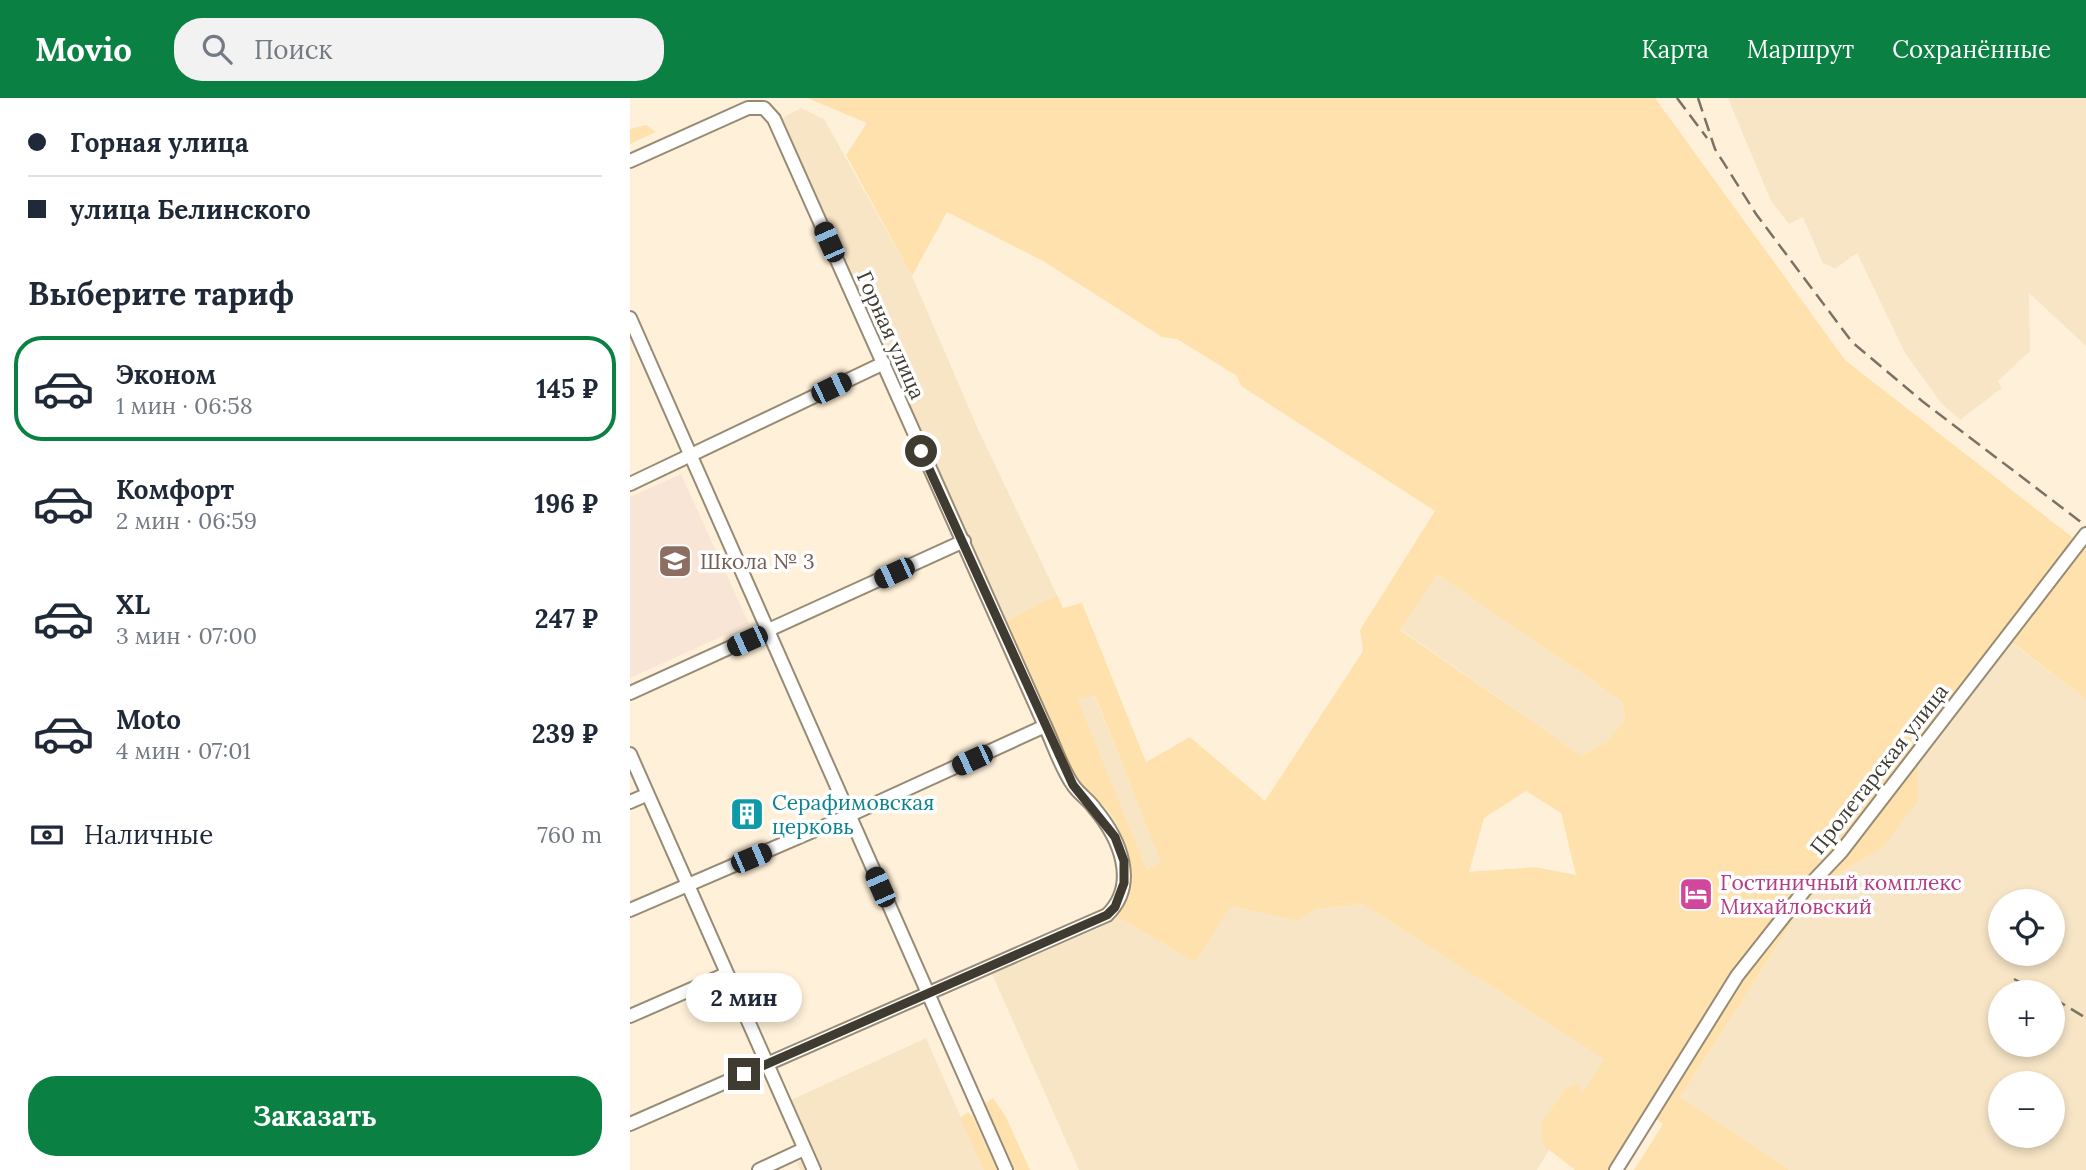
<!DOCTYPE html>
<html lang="ru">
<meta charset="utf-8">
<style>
body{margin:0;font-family:Lora,serif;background:#f2f2f3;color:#1f2937;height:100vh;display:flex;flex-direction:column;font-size:26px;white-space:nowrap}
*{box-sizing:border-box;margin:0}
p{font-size:23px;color:#747a83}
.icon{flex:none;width:38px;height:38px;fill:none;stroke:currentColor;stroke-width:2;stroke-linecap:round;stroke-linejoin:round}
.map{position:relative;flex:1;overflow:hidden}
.side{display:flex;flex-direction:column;background:#fff;width:630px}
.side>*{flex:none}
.banner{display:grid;align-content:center;height:154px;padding:0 28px;background:#fff}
.tools{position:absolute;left:1358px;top:791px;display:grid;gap:14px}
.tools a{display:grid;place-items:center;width:77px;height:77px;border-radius:50%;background:#fff;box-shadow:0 4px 10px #0003;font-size:35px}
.end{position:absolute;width:32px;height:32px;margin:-16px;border:9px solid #403b31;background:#fff;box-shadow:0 0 0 4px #fff}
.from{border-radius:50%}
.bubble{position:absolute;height:49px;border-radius:24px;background:#fff;box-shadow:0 4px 10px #0003;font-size:23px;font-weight:800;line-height:49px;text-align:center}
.car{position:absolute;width:21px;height:42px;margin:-21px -10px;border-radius:9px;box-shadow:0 0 5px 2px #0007;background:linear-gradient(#222 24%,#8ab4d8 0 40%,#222 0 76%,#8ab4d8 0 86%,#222 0)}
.banner b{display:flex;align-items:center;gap:24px;height:66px;font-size:26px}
.banner b+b{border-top:2px solid #e0e1e3}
.banner i{width:18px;height:18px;background:#1f2937}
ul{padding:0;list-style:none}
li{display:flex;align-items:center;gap:21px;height:105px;margin:0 14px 10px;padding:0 14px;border:4px solid transparent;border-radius:28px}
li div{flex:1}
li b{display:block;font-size:26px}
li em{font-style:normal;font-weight:800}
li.active{border-color:#0b8043}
li>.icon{width:63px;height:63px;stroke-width:1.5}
h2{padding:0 28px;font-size:32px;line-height:84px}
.pay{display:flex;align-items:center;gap:18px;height:77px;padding:0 28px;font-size:26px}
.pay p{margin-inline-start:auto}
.cta{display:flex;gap:14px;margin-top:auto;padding:14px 28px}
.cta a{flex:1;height:80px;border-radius:28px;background:#0b8043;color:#fff;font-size:28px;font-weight:800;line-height:80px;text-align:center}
header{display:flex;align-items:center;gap:42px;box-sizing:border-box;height:98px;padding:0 35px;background:#0b8043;color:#fff}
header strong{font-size:33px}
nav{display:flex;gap:38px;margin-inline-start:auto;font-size:24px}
.search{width:490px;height:63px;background:#f2f2f3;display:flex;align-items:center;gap:18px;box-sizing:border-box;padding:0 24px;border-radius:28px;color:#747a83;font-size:26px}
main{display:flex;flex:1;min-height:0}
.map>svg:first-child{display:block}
</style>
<header>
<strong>Movio</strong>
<div class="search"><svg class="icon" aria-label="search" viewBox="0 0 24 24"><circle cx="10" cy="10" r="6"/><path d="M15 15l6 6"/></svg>Поиск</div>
<nav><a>Карта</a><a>Маршрут</a><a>Сохранённые</a></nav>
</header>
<main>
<section class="side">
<div class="banner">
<b><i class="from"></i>Горная улица</b>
<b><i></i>улица Белинского</b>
</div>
<h2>Выберите тариф</h2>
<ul>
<li class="active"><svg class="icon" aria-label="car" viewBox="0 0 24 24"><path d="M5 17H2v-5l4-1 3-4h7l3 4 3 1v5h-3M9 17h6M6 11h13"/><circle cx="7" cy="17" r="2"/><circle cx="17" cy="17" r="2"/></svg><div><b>Эконом</b><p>1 мин · 06:58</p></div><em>145 ₽</em></li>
<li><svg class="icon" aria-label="car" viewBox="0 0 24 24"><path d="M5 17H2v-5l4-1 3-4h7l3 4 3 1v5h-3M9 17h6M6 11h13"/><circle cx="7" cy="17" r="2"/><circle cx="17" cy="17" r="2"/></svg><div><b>Комфорт</b><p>2 мин · 06:59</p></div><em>196 ₽</em></li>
<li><svg class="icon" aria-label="car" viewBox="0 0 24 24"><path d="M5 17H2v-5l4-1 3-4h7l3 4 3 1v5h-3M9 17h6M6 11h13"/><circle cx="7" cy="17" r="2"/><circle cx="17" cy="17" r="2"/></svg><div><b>XL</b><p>3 мин · 07:00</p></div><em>247 ₽</em></li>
<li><svg class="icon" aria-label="car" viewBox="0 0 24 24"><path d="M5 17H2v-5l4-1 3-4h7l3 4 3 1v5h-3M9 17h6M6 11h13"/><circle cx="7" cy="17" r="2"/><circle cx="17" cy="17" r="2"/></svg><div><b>Moto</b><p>4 мин · 07:01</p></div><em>239 ₽</em></li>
</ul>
<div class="pay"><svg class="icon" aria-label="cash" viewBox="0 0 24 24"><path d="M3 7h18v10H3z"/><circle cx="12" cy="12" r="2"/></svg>Наличные<p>760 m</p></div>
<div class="cta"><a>Заказать</a></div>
</section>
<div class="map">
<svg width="1456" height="1072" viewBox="0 0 1456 1072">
<rect width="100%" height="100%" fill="#fff1d9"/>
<!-- built -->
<g fill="#f7e5c6" fill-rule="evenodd">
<path d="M1098,0H1456V248L1399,195L1400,253L1368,283L1372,290L1330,322L1311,305L1275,255L1227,155L1205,171L1192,164L1173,119L1159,126L1141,103Z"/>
<path d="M171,10L194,21L282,178L348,331L427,497L376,523L152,20Z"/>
<path d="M807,476L992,603L995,621L978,643L952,658L770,531Z"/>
<path d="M1374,539L1456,601V1072H1160L1050,999L1184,790L1252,750L1288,653ZM1370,803H1423V856H1370ZM1370,894H1423V947H1370ZM1370,985H1423V1038H1370Z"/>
<path d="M464,596L532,765L517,772L446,601Z"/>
<path d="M733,806L974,961L907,1072H449L362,876L471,829L484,817L565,864L601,808L668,823L685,811Z"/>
<path d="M296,940L354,1072H170L167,1065L184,1056L161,1002Z"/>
</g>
<!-- education -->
<path fill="#f8e5d5" d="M51,376L119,526L0,580V399Z"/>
<!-- green -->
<g fill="#fee1ad" fill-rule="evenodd">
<path d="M177,0H1025L1215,262L1456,450V601L1375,539L1288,653V702L1252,750L1184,790L1050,999L1160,1072H1004L1033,1026L1017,1014L978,1072H945L913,1047L911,1026L936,990L947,986L953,995L974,961L733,806L685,811L668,823L601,808L565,864L484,817C502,784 502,746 479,714C467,699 454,691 443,673L376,523L427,497L433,510L452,505L516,664L560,639L635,703L733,553L730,532L805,413L611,288L607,278L547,241L532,239L413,163L317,114L282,178L216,57L237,25ZM807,476L992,603L995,621L978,643L952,658L770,532ZM465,597L531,764L517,772L447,601ZM896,693L931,715L946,777L905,769L839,774L854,720Z"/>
<path d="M16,27L26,34L0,46V31Z"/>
<path d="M363,1000L376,1019L400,1072H385L354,1006Z"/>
<path d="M338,1014L343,1019L367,1072H354L330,1020Z"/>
</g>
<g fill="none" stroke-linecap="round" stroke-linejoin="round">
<!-- minor casing -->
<g stroke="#978b74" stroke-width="16">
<g id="minor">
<path d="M0,63L118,10H134L144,21L415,628C424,647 431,670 443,687C449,696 459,702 465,711C490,741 509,786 477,817L0,1026"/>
<path d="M0,220L376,1072"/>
<path d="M0,386L254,265"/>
<path d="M0,595L334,443"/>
<path d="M0,656L184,1072"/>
<path d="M0,704L16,697"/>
<path d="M0,812L218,718L415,628"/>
<path d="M0,918L96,876"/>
<path d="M129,1072L174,1051"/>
<path d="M986,1072L1107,878L1174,793L1211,754L1456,436"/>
</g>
</g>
<!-- minor -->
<use href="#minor" stroke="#fff" stroke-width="12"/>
<!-- rail -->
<g stroke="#7a7264" stroke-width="2.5" stroke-dasharray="14 7" stroke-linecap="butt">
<path d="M1047,0L1077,40"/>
<path d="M1068,0L1085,51L1126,116L1222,244L1292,303L1456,428"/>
<path d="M1384,881L1410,894"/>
<path d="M1423,900L1456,920"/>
</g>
</g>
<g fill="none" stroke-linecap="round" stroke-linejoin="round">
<!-- route -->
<path stroke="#403b31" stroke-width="9" d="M114,976L477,817L485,809L494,785V763L485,739L443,687L291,353"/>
</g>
<!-- icons -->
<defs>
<g id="school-square" transform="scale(1.75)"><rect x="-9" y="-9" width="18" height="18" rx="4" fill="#8d6e63" stroke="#fff"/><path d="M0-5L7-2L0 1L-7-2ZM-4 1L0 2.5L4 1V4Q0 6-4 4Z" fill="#fff"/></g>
<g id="building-square" transform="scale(1.75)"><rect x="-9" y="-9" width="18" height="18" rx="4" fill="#0f9aa8" stroke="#fff"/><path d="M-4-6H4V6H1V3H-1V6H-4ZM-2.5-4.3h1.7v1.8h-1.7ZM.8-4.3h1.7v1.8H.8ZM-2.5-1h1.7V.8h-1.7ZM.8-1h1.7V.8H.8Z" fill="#fff"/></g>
<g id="hotel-square" transform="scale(1.75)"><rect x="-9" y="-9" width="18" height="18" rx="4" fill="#d1479c" stroke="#fff"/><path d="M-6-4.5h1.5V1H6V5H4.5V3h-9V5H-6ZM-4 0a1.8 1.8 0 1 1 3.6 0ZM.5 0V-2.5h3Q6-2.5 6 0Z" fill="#fff"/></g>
</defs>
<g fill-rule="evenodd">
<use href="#school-square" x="45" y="463"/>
<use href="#building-square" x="117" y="716"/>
<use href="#hotel-square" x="1066" y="796"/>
</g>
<g text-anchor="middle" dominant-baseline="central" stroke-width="7" stroke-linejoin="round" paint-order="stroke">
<!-- street labels -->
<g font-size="21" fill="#403b31" stroke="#fff">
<text transform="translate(261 237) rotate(66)">Горная улица</text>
<text transform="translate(1249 671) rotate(-52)">Пролетарская улица</text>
</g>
<!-- education labels -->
<g font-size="21" fill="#785e54" stroke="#fff" text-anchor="start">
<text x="70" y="463">Школа № 3</text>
</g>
<!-- culture labels -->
<g font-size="21" fill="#0d838f" stroke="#fff" text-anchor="start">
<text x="142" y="704">Серафимовская<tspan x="142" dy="24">церковь</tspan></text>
</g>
<!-- hotel labels -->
<g font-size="21" fill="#b23c85" stroke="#fff" text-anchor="start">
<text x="1090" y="784">Гостиничный комплекс<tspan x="1090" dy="24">Михайловский</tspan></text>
</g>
</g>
</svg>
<div class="tools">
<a><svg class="icon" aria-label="locate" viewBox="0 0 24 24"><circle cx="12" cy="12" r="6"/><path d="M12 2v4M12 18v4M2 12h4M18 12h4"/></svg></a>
<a>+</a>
<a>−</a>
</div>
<i class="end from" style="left:291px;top:353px"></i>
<i class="end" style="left:114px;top:976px"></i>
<div class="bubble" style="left:56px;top:875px;width:116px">2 мин</div>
<i class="car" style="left:199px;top:144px;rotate:336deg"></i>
<i class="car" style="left:201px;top:290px;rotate:64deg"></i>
<i class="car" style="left:264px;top:475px;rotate:245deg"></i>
<i class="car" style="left:117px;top:543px;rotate:246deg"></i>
<i class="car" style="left:342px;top:662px;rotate:245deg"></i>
<i class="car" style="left:121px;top:760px;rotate:67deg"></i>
<i class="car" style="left:250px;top:789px;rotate:336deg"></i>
</div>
</main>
